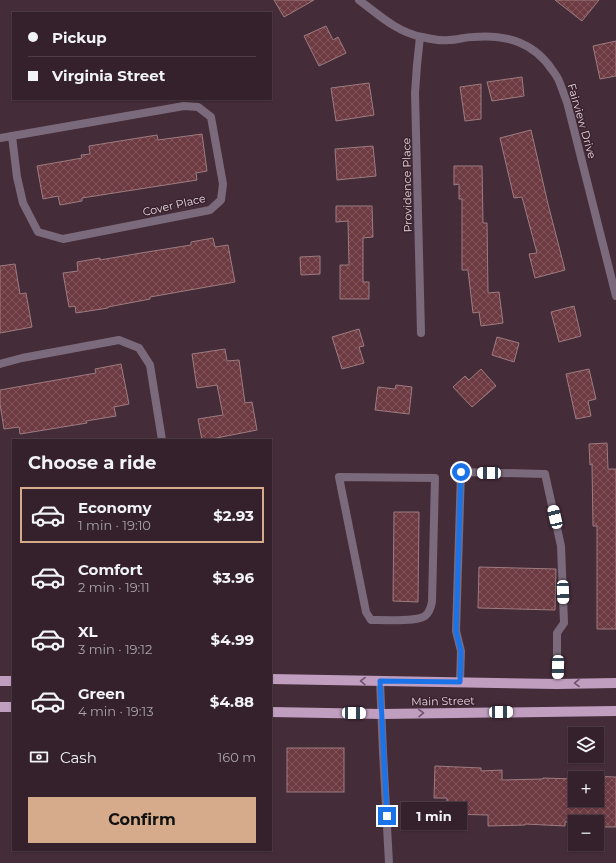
<!DOCTYPE html>
<meta charset="utf-8">
<style>
body{margin:0;font-family:Montserrat,sans-serif;background:#3f2e37;color:#f1f3f6;height:100vh;display:flex;flex-direction:column;font-size:15px;white-space:nowrap}
*{box-sizing:border-box;margin:0}
p{font-size:13px;color:#a9a3a9}
.icon{flex:none;width:22px;height:22px;fill:none;stroke:currentColor;stroke-width:2;stroke-linecap:round;stroke-linejoin:round}
.map{position:relative;flex:1;overflow:hidden}
.drawer{position:absolute;left:12px;top:439px;width:260px;height:412px;display:flex;flex-direction:column;background:#34212b;border-radius:0px;box-shadow:0 1px 3px #0004,0 0 0 1px #4e3e47}
.drawer>*{flex:none}
.hud{position:absolute;left:12px;top:12px;width:260px;height:88px;border-radius:0px;box-shadow:0 1px 3px #0004,0 0 0 1px #4e3e47;display:grid;align-content:center;height:88px;padding:0 16px;background:#34212b}
.buttons{position:absolute;left:568px;top:727px;display:grid;gap:8px}
.buttons a{display:grid;place-items:center;width:36px;height:36px;border-radius:0px;background:#34212b;box-shadow:0 1px 3px #0004,0 0 0 1px #4e3e47;font-size:20px}
.end{position:absolute;width:18px;height:18px;margin:-9px;border:5px solid #1a73e8;background:#fff;box-shadow:0 0 0 2px #fff}
.from{border-radius:50%}
.bubble{position:absolute;height:28px;border-radius:0px;background:#34212b;box-shadow:0 1px 3px #0004,0 0 0 1px #4e3e47;font-size:13px;font-weight:700;line-height:28px;text-align:center}
.car{position:absolute;width:12px;height:24px;margin:-12px -6px;border-radius:5px;box-shadow:0 0 3px 1px #0007;background:linear-gradient(#fff 24%,#345 0 40%,#fff 0 76%,#345 0 86%,#fff 0)}
.hud b{display:flex;align-items:center;gap:14px;height:38px;font-size:15px}
.hud b+b{border-top:1px solid #4e3e47}
.hud i{width:10px;height:10px;background:#f1f3f6}
ul{padding:0;list-style:none}
li{display:flex;align-items:center;gap:12px;height:56px;margin:0 8px 6px;padding:0 8px;border:2px solid transparent;border-radius:0px}
li div{flex:1}
li b{display:block;font-size:15px}
li em{font-style:normal;font-weight:700}
li.selected{border-color:#d6ab8b}
li>.icon{width:36px;height:36px;stroke-width:1.5}
h2{padding:0 16px;font-size:18px;line-height:48px}
.pay{display:flex;align-items:center;gap:10px;height:44px;padding:0 16px;font-size:15px}
.pay p{margin-inline-start:auto}
.cta{display:flex;gap:8px;margin-top:auto;padding:8px 16px}
.cta a{flex:1;height:46px;border-radius:0px;background:#d6ab8b;color:#111;font-size:16px;font-weight:700;line-height:46px;text-align:center}
.map>svg:first-child{display:block}
</style>
<div class="map">
<svg width="616" height="863" viewBox="0 0 616 863">
<defs>
<pattern id="building-cross-hatch" width="8" height="8" patternUnits="userSpaceOnUse"><rect width="8" height="8" fill="#6d3a42"/><path d="M0 0l8 8M0 8l8-8" fill="none" stroke="#82565d"/></pattern>
</defs>
<rect width="100%" height="100%" fill="#452c39"/>
<!-- building -->
<g fill="url(#building-cross-hatch)" stroke="#9d7c80">
<path d="M274,0H314L284,17Z"/>
<path d="M555,0H599L582,21Z"/>
<path d="M326,26L333,40L338,37L346,53L319,66L304,36Z"/>
<path d="M616,41V76L600,79L593,46Z"/>
<path d="M522,77L524,96L492,101L487,82Z"/>
<path d="M369,83L374,115L336,121L331,88Z"/>
<path d="M481,84V119L465,121L460,87Z"/>
<path d="M531,130L548,204L565,270L535,278L529,254L537,253L522,197L514,198L500,138Z"/>
<path d="M202,134L207,171L196,173L197,180L82,198V201L60,205L58,196L43,199L37,166L82,158L81,155L90,154L89,146L157,135L158,140Z"/>
<path d="M373,146L376,176L337,180L335,149Z"/>
<path d="M454,166H482L483,223H487L488,293L499,292L503,323L481,326L479,312L473,313L468,270H462V199H459V184L454,185Z"/>
<path d="M336,206H372L373,237L363,238V282H369V299H340V265H349L348,221L336,222Z"/>
<path d="M213,238L215,247L228,245L235,282L150,297V299L108,307V308L76,313L75,306L69,307L63,273L78,271L77,262L100,258V260L141,253L191,245V242Z"/>
<path d="M320,256V274L301,275L300,257Z"/>
<path d="M15,264L20,294L26,293L32,327L0,333V266Z"/>
<path d="M574,306L581,336L559,342L551,312Z"/>
<path d="M359,329L364,346L359,347L364,363L342,369L332,337Z"/>
<path d="M497,337L519,343L514,362L492,355Z"/>
<path d="M225,349L227,361L239,360L245,403L252,402L257,430L206,440H202L198,419L223,415L217,385L197,388L192,354Z"/>
<path d="M121,364L129,404L114,407L116,416L86,421L87,423L20,434L19,427L4,429L0,404V390L96,373L95,369Z"/>
<path d="M481,369L496,386L472,407L453,387L465,376L469,380Z"/>
<path d="M589,369L596,399L588,401L591,416L576,419L566,374Z"/>
<path d="M396,385L412,387L409,414L375,410L378,387L395,389Z"/>
<path d="M607,443L608,469H616V629H597V526H593L592,464L590,465L589,444Z"/>
<path d="M394,512H419L418,602L393,601Z"/>
<path d="M479,567L556,569L555,610L478,608Z"/>
<rect x="287" y="748" width="57" height="44"/>
<path d="M435,766L481,768V771L502,770V780L543,779V778L575,779V800H597V778H589V776L616,777V827H597V822H565V826L525,824V825L488,826V815L446,814L447,798H434Z"/>
</g>
<g fill="none" stroke-linecap="round" stroke-linejoin="round">
<!-- service -->
<g stroke="#7b6a7b" stroke-width="8">
<path d="M339,477L435,478L432,602C431,607 429,613 425,616C417,622 382,620 371,620L366,612Z"/>
<path d="M460,682L461,651L456,631L461,472L545,474L561,546L564,623L557,633V684"/>
</g>
<!-- minor -->
<g stroke="#7b6a7b" stroke-width="8">
<path d="M359,0C379,15 397,32 422,37C430,39 440,41 449,40C457,40 465,37 473,37C506,34 534,42 553,71C555,74 558,78 559,81C562,88 564,95 567,102L616,296"/>
<path d="M420,37L417,65L415,93L421,333"/>
<path d="M184,106L198,107L211,117L223,184L221,200L210,210L63,239L38,232L23,203L17,177L12,136Z"/>
<path d="M0,138L12,136"/>
<path d="M0,364L22,358L119,340L139,348L150,365L162,440"/>
<path d="M380,681L383,752L389,863"/>
</g>
<!-- primary -->
<g stroke="#bf9ec0" stroke-width="10">
<path d="M271,679L557,684L616,683"/>
<path d="M0,681H13"/>
<path d="M0,707H13"/>
<path d="M271,712L382,714L616,711"/>
</g>
</g>
<!-- one-way arrows -->
<defs><path id="oneway-chevron" d="M-2-3.5L2.5 0L-2 3.5" fill="none" stroke-width="1.6" stroke-linecap="round" stroke-linejoin="round"/></defs>
<g stroke="#6f5469">
<use href="#oneway-chevron" transform="translate(363 681) rotate(-179)"/>
<use href="#oneway-chevron" transform="translate(577 683) rotate(179)"/>
<use href="#oneway-chevron" transform="translate(421 713) rotate(-1)"/>
</g>
<g fill="none" stroke-linecap="round" stroke-linejoin="round">
<!-- route -->
<path stroke="#1a73e8" stroke-width="5" d="M387,816L380,681L460,682L461,651L456,631L461,472"/>
</g>
<g text-anchor="middle" dominant-baseline="central" stroke-width="3" stroke-linejoin="round" paint-order="stroke">
<!-- street labels -->
<g font-size="11" fill="#e6d6dd" stroke="#3a222f">
<text transform="translate(582 121) rotate(74)">Fairview Drive</text>
<text transform="translate(407 185) rotate(-91)">Providence Place</text>
<text transform="translate(174 205) rotate(-13)">Cover Place</text>
<text transform="translate(443 701) rotate(-1)">Main Street</text>
</g>
</g>
</svg>
<div class="buttons">
<a><svg class="icon" aria-label="layers" viewBox="0 0 24 24"><path d="M12 4l9 5-9 5-9-5zM3 14l9 5 9-5"/></svg></a>
<a>+</a>
<a>−</a>
</div>
<i class="end from" style="left:461px;top:472px"></i>
<i class="end" style="left:387px;top:816px"></i>
<div class="bubble" style="left:401px;top:802px;width:66px">1 min</div>
<i class="car" style="left:489px;top:473px;rotate:271deg"></i>
<i class="car" style="left:555px;top:517px;rotate:347deg"></i>
<i class="car" style="left:563px;top:592px;rotate:178deg"></i>
<i class="car" style="left:558px;top:667px;rotate:181deg"></i>
<i class="car" style="left:501px;top:712px;rotate:89deg"></i>
<i class="car" style="left:354px;top:713px;rotate:91deg"></i>
<div class="hud">
<b><i class="from"></i>Pickup</b>
<b><i></i>Virginia Street</b>
</div>
<section class="drawer">
<h2>Choose a ride</h2>
<ul>
<li class="selected"><svg class="icon" aria-label="car" viewBox="0 0 24 24"><path d="M5 17H2v-5l4-1 3-4h7l3 4 3 1v5h-3M9 17h6M6 11h13"/><circle cx="7" cy="17" r="2"/><circle cx="17" cy="17" r="2"/></svg><div><b>Economy</b><p>1 min · 19:10</p></div><em>$2.93</em></li>
<li><svg class="icon" aria-label="car" viewBox="0 0 24 24"><path d="M5 17H2v-5l4-1 3-4h7l3 4 3 1v5h-3M9 17h6M6 11h13"/><circle cx="7" cy="17" r="2"/><circle cx="17" cy="17" r="2"/></svg><div><b>Comfort</b><p>2 min · 19:11</p></div><em>$3.96</em></li>
<li><svg class="icon" aria-label="car" viewBox="0 0 24 24"><path d="M5 17H2v-5l4-1 3-4h7l3 4 3 1v5h-3M9 17h6M6 11h13"/><circle cx="7" cy="17" r="2"/><circle cx="17" cy="17" r="2"/></svg><div><b>XL</b><p>3 min · 19:12</p></div><em>$4.99</em></li>
<li><svg class="icon" aria-label="car" viewBox="0 0 24 24"><path d="M5 17H2v-5l4-1 3-4h7l3 4 3 1v5h-3M9 17h6M6 11h13"/><circle cx="7" cy="17" r="2"/><circle cx="17" cy="17" r="2"/></svg><div><b>Green</b><p>4 min · 19:13</p></div><em>$4.88</em></li>
</ul>
<div class="pay"><svg class="icon" aria-label="cash" viewBox="0 0 24 24"><path d="M3 7h18v10H3z"/><circle cx="12" cy="12" r="2"/></svg>Cash<p>160 m</p></div>
<div class="cta"><a>Confirm</a></div>
</section>
</div>
